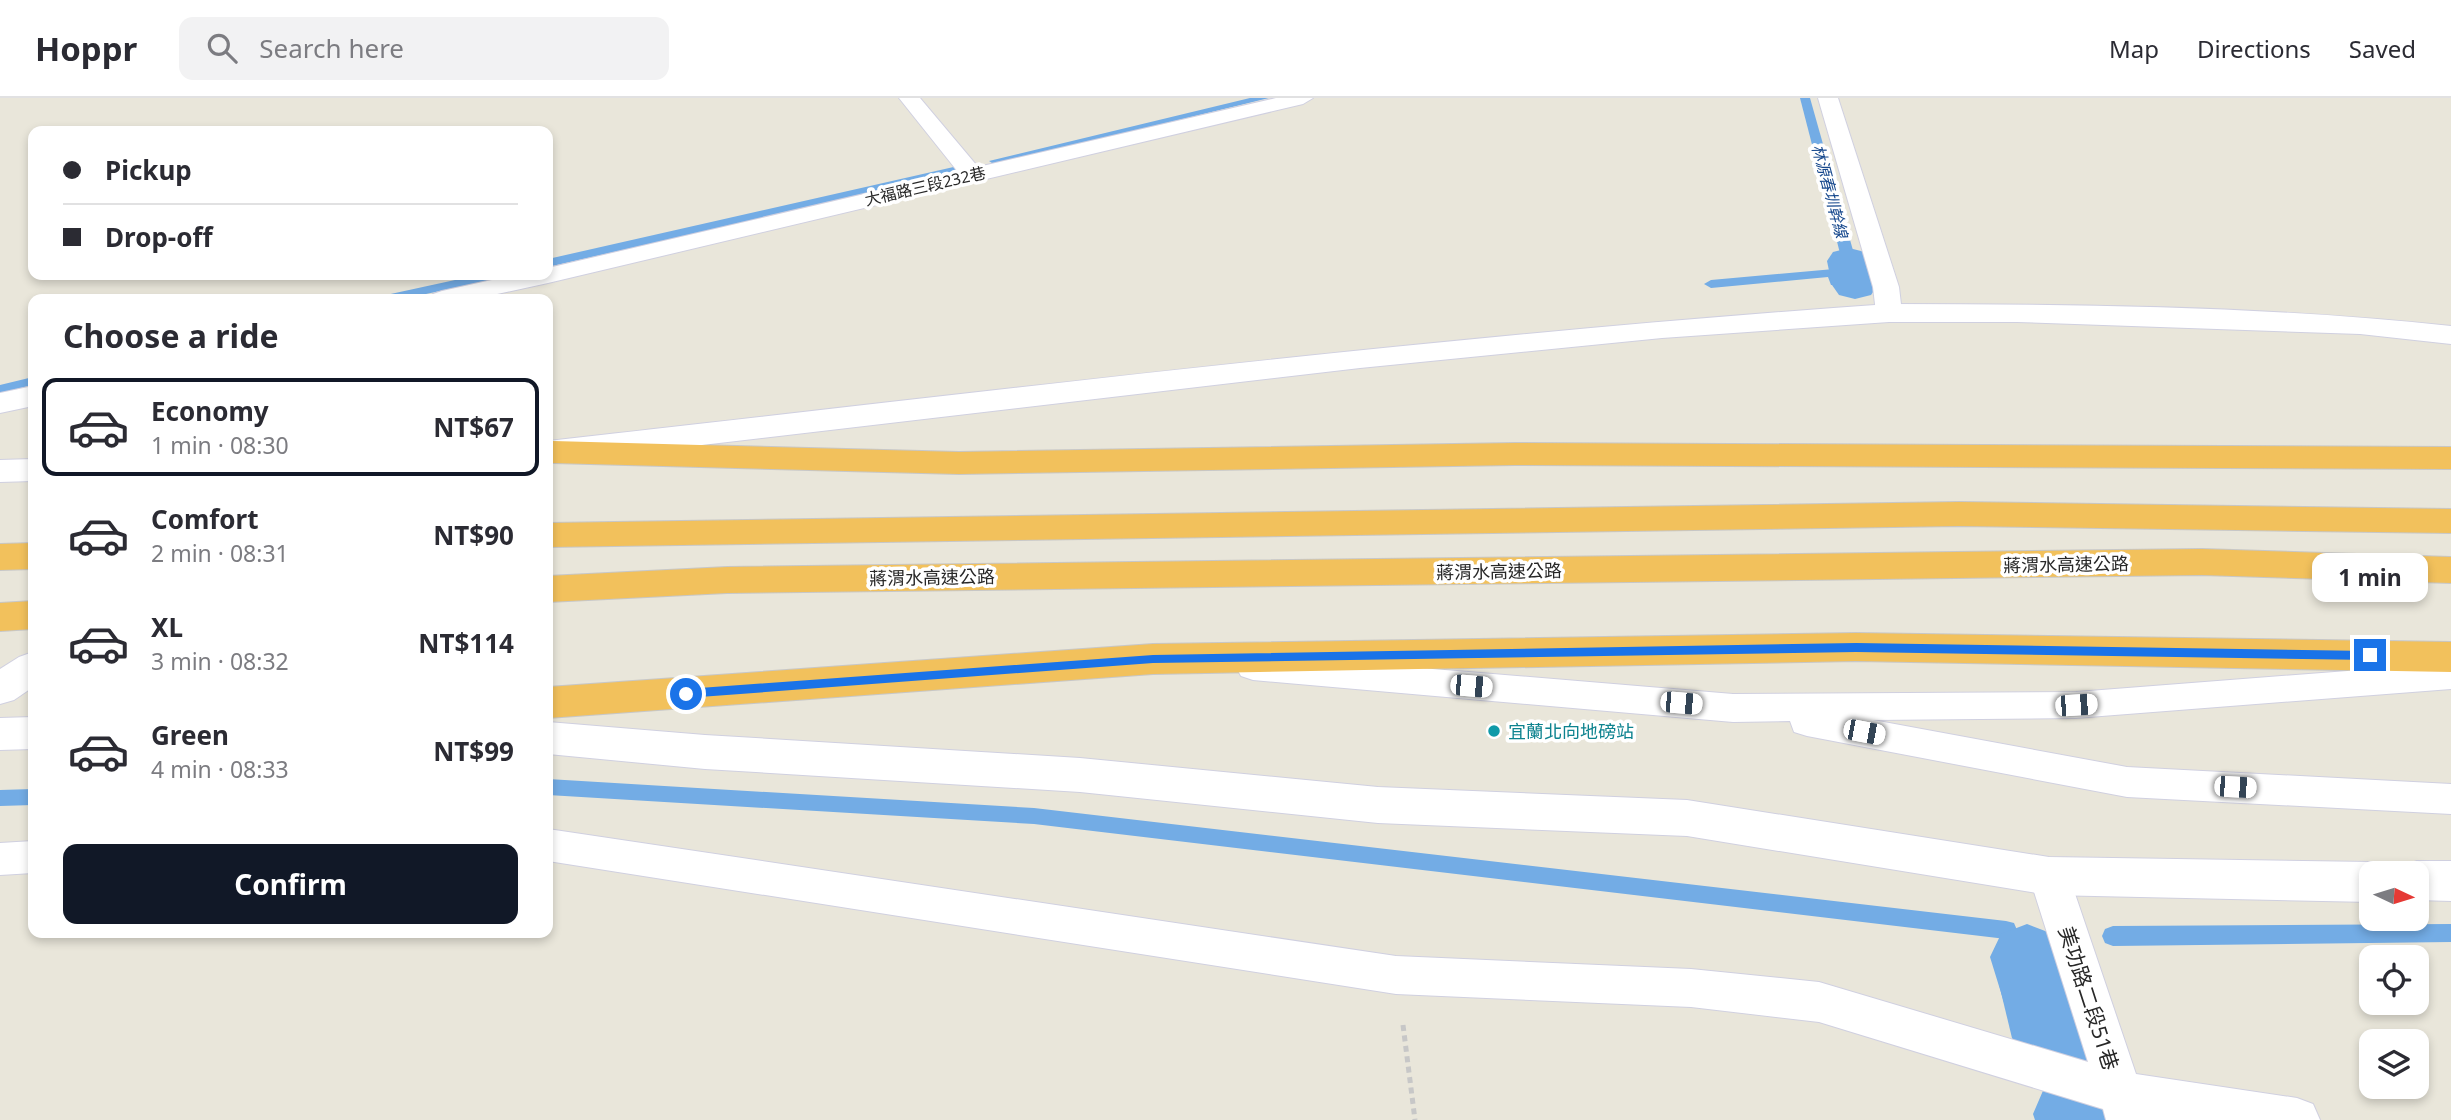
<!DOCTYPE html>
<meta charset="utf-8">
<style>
body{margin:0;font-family:"Noto Sans","Noto Sans TC",sans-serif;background:#f2f2f3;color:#2b2b33;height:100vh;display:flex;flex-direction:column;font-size:26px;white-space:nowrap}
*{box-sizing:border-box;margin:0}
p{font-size:23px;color:#7c7c81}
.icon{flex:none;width:38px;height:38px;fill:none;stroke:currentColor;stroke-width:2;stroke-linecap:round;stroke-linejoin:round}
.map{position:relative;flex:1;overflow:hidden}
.panel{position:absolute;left:28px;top:196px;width:525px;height:644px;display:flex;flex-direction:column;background:#fff;border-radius:14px;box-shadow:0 4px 10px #0003}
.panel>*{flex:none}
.guide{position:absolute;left:28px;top:28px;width:525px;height:154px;border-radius:14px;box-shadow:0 4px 10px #0003;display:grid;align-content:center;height:154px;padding:0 35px;background:#fff}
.needle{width:46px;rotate:94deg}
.tools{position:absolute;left:2359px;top:763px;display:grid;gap:14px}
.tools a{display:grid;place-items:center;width:70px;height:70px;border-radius:14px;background:#fff;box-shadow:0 4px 10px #0003;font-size:35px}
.end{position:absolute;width:32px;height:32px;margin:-16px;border:9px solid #1a73e8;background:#fff;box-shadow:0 0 0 4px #fff}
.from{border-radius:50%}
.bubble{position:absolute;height:49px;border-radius:14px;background:#fff;box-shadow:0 4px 10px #0003;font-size:23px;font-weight:700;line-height:49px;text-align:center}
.car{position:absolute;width:21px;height:42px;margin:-21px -10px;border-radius:9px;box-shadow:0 0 5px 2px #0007;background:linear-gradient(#fff 24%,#345 0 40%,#fff 0 76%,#345 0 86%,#fff 0)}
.guide b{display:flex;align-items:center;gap:24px;height:66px;font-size:26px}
.guide b+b{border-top:2px solid #e1e1e2}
.guide i{width:18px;height:18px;background:#2b2b33}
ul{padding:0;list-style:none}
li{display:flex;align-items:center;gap:21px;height:98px;margin:0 14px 10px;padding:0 21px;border:4px solid transparent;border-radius:14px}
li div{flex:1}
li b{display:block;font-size:26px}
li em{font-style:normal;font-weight:700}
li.on{border-color:#111827}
li>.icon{width:63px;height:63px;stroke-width:1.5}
h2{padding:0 35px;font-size:32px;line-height:84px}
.button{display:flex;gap:14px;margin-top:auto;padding:14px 35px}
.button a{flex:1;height:80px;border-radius:14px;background:#111827;color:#fff;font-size:28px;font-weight:700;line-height:80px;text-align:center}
header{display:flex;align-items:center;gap:42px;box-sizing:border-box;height:98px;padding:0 35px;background:#fff;border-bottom:2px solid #e1e1e2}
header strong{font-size:33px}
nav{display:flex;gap:38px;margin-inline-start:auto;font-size:24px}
.search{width:490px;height:63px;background:#f2f2f3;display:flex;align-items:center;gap:18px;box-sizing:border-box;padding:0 24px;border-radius:14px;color:#7c7c81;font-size:26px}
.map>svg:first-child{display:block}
</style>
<header>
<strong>Hoppr</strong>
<div class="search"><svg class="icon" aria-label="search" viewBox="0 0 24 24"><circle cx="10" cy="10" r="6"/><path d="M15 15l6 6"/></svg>Search here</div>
<nav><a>Map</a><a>Directions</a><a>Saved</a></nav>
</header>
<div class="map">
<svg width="2451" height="1022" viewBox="0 0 2451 1022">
<rect width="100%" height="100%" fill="#e9e6da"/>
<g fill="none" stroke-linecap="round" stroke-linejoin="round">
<!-- stream -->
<g fill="#73ace5" fill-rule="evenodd">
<path d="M1250,0H1269L995,67L989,63Z"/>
<path d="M1800,0H1810L1856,163L1854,166L1849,167L1842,163Z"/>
<path d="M958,68L964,72L962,75L548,169V161Z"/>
<path d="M1834,171L1841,175V187H1831L1828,179L1711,190L1704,186L1711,182Z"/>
<path d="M478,177H502L495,181L403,201H379L386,197Z"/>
<path d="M33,279V287L0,295V287Z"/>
<path d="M548,681L1034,710L2006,823L2014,825L2017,832L2014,839L2006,841L1034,726L548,697Z"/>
<path d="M33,691V707L0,708V692Z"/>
<path d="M2451,826V844L2113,848L2105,845L2102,838L2105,831L2113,828Z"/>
<path d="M2003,847L2011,850L2014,857L2036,940L2032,948L2024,951L2016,948L2012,940L1992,857L1995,850Z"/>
</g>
<!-- canal -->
<g fill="#73ace5" fill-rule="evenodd">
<path d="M1849,150L1865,154L1871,163L1878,187L1871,197L1855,201L1839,197L1832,187L1827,163L1833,154Z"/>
<path d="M2027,826L2053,836L2097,953L2083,980L2103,988L2117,1022H2035L2033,1016L2045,988L2049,986L2030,979L2019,953L1990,859L2001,836Z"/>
</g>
<!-- service casing -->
<g stroke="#d0d0e0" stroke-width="2">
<g id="service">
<path d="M899,0H920L978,69L1276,0H1313L1303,6L548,185L474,201H429L433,196L442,193L515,177H548V170L958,74Z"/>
<path d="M1818,0H1838L1899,189L1902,215L1898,221H1880L1876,215L1873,189Z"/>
<path d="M1253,556L1733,596L2076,594L2451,565V591L2076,620L1873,622L2127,669L2451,686V716L2127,699L1807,638L1794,634L1790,623L1733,624L1253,582L1241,578L1236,569L1241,560Z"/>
<path d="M548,731L1396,858L1691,871L1819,884L2088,964L2029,778L2035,766L2049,761L2063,766L2069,778L2136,976L2297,1000L2313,1006L2320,1022H2106L2103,1011L1819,924L1691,909L1396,896L548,763Z"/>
<path d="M33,743V775L0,777V745Z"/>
</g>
</g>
<!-- minor casing -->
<g stroke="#d0d0e0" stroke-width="2">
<path id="minor" d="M33,288V308L0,315V295Z"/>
</g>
<!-- secondary casing -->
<g stroke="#d0d0e0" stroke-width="2">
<g id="secondary">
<path d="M1889,206C2076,206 2265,208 2451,228V246L2360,236L2017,224H1889L1662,240L1360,270L548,365V343C995,293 1441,237 1889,206Z"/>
<path d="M33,361V383L0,384V362Z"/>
<path d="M33,554V589L14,602L0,606V571L19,559Z"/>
<path d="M33,619V651L0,652V620Z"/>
<path d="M548,624L705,637L1080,660L1378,689L1687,702L2049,759L2371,764L2387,770L2390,775H2371V804L2049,797L1687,738L1378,725L1080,694L705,671L548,656Z"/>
<path d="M2417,763H2451V803L2417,802V775H2398L2401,769Z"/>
</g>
</g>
<!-- motorway casing -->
<g stroke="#c7c7c7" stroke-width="2">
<g id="motorway">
<path d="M553,343L959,354L1515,345L2451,349V371L1515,367L959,376L553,365L548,363V345Z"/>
<path d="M1959,404L2451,411V435L1959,428L548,449V425Z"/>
<path d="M33,445V471L0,472V446Z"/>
<path d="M2202,451L2451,459V485L2202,477L727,495L548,504V478L727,469Z"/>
<path d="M33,503V531L0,533V505Z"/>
<path d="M1856,535L2451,544V574L1856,563L1153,576L548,620V589L1153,546Z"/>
</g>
</g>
<!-- path -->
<path stroke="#c7c7c7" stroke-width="5" stroke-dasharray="6 4.5" stroke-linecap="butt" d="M1403,927L1415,1022"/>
<!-- service -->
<use href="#service" fill="#fff" fill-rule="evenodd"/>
<!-- minor -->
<use href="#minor" fill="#fff" fill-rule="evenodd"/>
<!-- secondary -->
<use href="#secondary" fill="#fff" fill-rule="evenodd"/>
<!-- motorway -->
<use href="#motorway" fill="#f2c15c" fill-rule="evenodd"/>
</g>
<!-- route -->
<path fill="#1a73e8" d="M1856,545L2370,553L2376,557L2370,562L1856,554L1153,565L686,600L680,596L686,591L1153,557Z"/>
<!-- markers -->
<circle fill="#0f9aa8" stroke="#fff" stroke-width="2.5" cx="1494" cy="633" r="7"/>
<g text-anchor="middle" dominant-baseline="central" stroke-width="7" stroke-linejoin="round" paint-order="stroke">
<!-- far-street labels -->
<g font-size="16" fill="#282828" stroke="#fff">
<text transform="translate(925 88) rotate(-13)">大福路三段232巷</text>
</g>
<!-- far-water labels -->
<g font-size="16" font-style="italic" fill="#16488d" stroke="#fff">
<text transform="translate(1830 93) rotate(75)">林源春圳幹線</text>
</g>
<!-- street labels -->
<g font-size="18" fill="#282828" stroke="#fff">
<text transform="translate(2066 466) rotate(-1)">蔣渭水高速公路</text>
<text transform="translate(1499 473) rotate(-1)">蔣渭水高速公路</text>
<text transform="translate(932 479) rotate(-1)">蔣渭水高速公路</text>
</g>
<!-- culture labels -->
<g font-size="18" fill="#0d838f" stroke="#fff" text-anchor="start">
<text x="1508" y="633">宜蘭北向地磅站</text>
</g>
<!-- near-street labels -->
<g font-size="21" fill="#282828" stroke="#fff">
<text transform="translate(2089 900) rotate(72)">美功路二段51巷</text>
</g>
</g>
</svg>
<div class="tools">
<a><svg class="needle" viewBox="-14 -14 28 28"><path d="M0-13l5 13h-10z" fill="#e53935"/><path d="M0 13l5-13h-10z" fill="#7c7c81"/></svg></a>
<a><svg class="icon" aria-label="locate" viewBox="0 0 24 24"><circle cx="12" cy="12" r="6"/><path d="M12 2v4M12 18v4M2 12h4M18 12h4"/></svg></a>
<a><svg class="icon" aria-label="layers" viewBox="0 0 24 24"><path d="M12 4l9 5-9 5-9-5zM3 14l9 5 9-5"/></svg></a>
</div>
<i class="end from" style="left:686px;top:596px"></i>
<i class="end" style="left:2370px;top:557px"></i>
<div class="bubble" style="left:2312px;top:455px;width:116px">1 min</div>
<i class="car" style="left:1471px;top:588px;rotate:95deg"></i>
<i class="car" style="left:1681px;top:605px;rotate:95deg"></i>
<i class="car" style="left:2076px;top:607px;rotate:86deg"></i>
<i class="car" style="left:1864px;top:634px;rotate:101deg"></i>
<i class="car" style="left:2235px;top:689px;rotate:93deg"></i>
<div class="guide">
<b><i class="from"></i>Pickup</b>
<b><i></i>Drop-off</b>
</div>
<section class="panel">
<h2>Choose a ride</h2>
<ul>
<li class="on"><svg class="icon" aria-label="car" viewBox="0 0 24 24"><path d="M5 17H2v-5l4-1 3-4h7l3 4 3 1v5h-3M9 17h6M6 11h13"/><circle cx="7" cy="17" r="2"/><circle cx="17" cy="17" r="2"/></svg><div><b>Economy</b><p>1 min · 08:30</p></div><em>NT$67</em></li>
<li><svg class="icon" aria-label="car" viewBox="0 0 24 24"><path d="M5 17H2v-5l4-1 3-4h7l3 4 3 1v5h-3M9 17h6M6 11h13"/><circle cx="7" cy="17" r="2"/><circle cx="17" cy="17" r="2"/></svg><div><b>Comfort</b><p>2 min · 08:31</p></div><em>NT$90</em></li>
<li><svg class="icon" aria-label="car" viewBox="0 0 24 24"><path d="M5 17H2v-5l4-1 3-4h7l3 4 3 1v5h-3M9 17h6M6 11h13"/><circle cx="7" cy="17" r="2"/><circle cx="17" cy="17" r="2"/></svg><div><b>XL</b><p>3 min · 08:32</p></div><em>NT$114</em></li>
<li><svg class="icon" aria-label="car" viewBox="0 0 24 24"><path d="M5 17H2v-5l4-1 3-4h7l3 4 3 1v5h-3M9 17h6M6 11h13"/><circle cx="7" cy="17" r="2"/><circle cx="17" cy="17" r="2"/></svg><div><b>Green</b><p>4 min · 08:33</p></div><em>NT$99</em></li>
</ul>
<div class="button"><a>Confirm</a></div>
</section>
</div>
